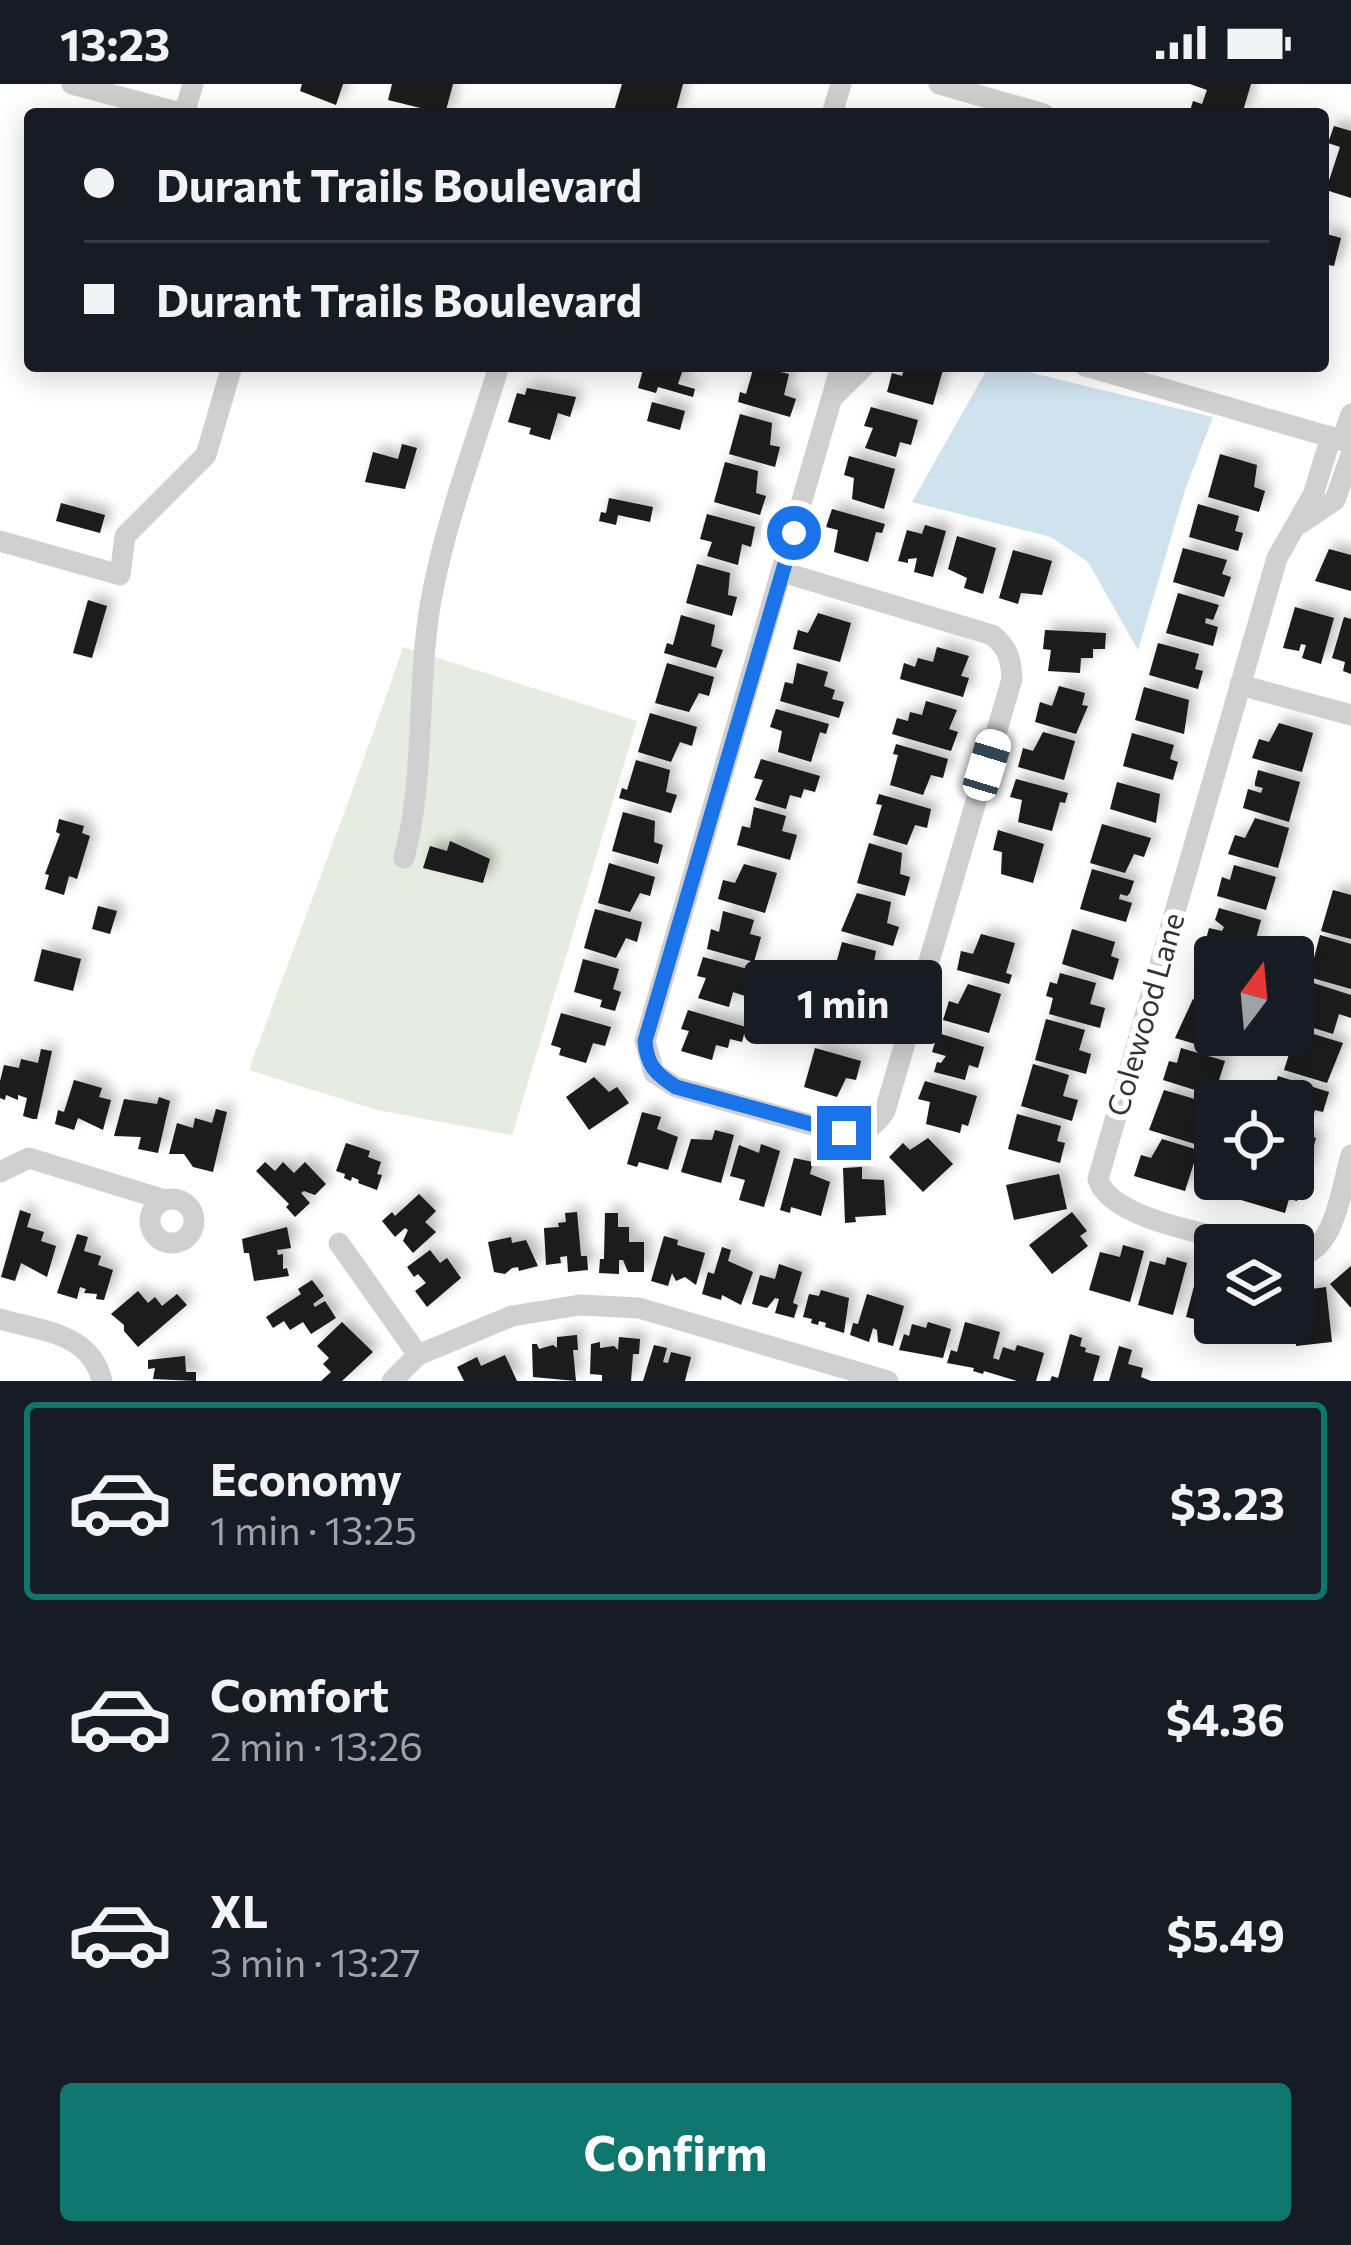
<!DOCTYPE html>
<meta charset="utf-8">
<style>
body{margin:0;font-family:Commissioner,sans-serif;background:#242831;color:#f1f3f6;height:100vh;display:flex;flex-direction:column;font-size:45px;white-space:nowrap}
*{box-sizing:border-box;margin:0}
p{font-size:39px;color:#9ea1a6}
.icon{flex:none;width:66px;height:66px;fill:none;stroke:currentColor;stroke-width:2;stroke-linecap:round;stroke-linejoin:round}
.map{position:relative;height:1297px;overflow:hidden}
.details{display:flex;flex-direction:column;background:#171b24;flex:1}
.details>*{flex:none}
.top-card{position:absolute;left:24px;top:24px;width:1305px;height:264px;border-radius:12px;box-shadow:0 6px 30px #0003;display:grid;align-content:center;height:264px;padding:0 60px;background:#171b24}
.needle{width:78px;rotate:16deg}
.fabs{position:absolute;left:1194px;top:852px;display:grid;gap:24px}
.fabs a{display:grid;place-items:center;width:120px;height:120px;border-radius:12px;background:#171b24;box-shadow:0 6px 30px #0003;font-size:60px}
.end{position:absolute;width:54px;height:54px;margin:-27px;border:15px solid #1a73e8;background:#fff;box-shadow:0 0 0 6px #fff}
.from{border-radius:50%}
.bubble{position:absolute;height:84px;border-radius:12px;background:#171b24;box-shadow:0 6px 30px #0003;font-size:39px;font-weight:700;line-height:84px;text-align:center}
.car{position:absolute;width:36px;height:72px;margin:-36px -18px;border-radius:15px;box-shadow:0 0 9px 3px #0007;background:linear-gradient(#fff 24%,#345 0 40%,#fff 0 76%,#345 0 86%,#fff 0)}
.top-card b{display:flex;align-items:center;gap:42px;height:114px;font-size:45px}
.top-card b+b{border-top:3px solid #363941}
.top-card i{width:30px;height:30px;background:#f1f3f6}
ul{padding:21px 0 0;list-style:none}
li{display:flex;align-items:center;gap:36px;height:198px;margin:0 24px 18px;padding:0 36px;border:6px solid transparent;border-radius:12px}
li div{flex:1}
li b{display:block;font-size:45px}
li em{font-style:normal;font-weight:700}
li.selected{border-color:#0f766e}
li>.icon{width:108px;height:108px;stroke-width:1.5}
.button{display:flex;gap:24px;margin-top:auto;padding:24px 60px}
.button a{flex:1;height:138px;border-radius:12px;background:#0f766e;color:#fff;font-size:48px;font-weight:700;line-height:138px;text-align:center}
.status{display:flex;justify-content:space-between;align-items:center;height:84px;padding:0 60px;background:#171b24;direction:ltr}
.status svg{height:33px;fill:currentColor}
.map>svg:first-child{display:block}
</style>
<div class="status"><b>13:23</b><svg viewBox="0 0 49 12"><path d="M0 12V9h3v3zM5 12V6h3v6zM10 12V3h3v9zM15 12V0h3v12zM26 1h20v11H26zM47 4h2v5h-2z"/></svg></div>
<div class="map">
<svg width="1351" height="1297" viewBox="0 0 1351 1297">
<defs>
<filter id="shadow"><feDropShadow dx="7" dy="-7" stdDeviation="6" flood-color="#0004"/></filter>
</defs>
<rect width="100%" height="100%" fill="#fff"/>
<!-- green -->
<path fill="#e6ecdf" d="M403,563L637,637L512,1051L377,1026L249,986C300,845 355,705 403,563Z"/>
<!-- water -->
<path fill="#cfe2ee" d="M989,282H1004L1213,333L1185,406L1138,566L1088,478L1051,453L912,418Z"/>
<!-- building -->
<g fill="#1a1a1a" filter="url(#shadow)">
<path d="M302,0H343L336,21L300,7Z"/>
<path d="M392,0H453L445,30L388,16Z"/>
<path d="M622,0H683L675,30H613Z"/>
<path d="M1190,0H1251L1242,30H1189L1193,17L1202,20L1207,6Z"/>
<path d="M1334,42L1351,47V114L1326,106L1340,63L1328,59Z"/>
<path d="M1323,149L1341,154L1334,182L1329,181L1324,196Z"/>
<path d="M644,282H684L678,300L695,305L693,313L658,303L656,309L638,304Z"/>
<path d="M754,282L789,290L784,311L796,315L790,333L738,318L740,308L746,310Z"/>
<path d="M905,282H944L933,321L887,308L892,289L902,292Z"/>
<path d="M527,304L576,313L570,333L558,329L550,356L529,350L531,344L508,338L517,309L525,311Z"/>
<path d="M652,318L685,327L680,346L647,337Z"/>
<path d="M871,323L918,336L911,361L900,358L896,373L865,364L873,344L864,342Z"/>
<path d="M740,330L772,339L770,361L780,363L775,383L729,370Z"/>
<path d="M402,360L417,364L405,405L365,398L373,368L398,375Z"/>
<path d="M1220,370L1257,381L1254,403L1265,407L1259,428L1208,413Z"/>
<path d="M849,372L895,385L884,425L852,415L854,394L844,391Z"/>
<path d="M725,378L758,387L756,409L766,412L760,431L714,418Z"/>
<path d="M609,414L653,423L650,438L618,431L616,441L599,437L601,428L606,429Z"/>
<path d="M61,419L105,431L100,449L56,437Z"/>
<path d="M1198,420L1239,432L1235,447L1243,449L1238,467L1189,453Z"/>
<path d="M832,425L885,440L882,449L876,448L868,478L834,468L838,446L826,443Z"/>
<path d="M707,430L755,443L751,463L742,460L738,481L707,472L712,458L700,455Z"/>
<path d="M925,441L946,447L933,493L914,488L917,474L908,475V479L898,477L907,446L922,450Z"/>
<path d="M957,452L996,464L983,510L964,504L967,494L948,485Z"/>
<path d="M1183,464L1227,476L1222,490L1231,493L1224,513L1173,498Z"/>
<path d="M1329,465L1351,471V507L1315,497Z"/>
<path d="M1013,466L1052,477L1042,511L1021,509L1018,520L999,514Z"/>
<path d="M697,480L730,489L728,511L737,513L732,532L686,519Z"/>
<path d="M1178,509L1219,521L1213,536L1206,534L1205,539L1218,543L1213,562L1166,549Z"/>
<path d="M88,516L107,522L92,574L73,569Z"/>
<path d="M1295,523L1334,534L1321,580L1302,574L1306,561L1301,560L1299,567L1283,564Z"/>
<path d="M818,529L851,539L840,578L793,565L798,546L808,549Z"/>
<path d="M681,531L715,541L711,562L723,566L716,584L664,569L667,559L673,561Z"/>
<path d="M1344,533L1351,535V590L1343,587L1345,578L1332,574Z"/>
<path d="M1045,546L1106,549L1105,565H1093V574H1081L1080,589L1048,587L1051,566L1043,565Z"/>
<path d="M1158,559L1199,570L1195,585L1203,587L1198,605L1149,591Z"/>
<path d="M937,563L969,572L961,592L969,594L963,613L900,595L904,579L915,583L918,574L933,578Z"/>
<path d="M667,579L714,593L709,612L699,609L689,628L655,619Z"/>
<path d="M797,579L828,588L824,602L835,606L832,615L844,618L839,634L780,617L785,598L793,600Z"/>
<path d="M1059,602L1085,609L1082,621L1088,622L1076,650L1035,638L1040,618L1052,622Z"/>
<path d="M1144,603L1189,616L1184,650L1135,636Z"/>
<path d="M926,617L957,626L949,645L958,648L951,667L892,650L897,634L908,637L910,628L922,631Z"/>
<path d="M776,625L829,640L826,650L820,648L811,678L778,668L782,647L770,643Z"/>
<path d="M650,629L697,643L692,662L680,658L671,678L638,668Z"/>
<path d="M1279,639L1313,649L1302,688L1252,674L1259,655L1269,658Z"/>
<path d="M1043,648L1075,657L1064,696L1018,683L1023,664L1033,667Z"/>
<path d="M1132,649L1174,661L1170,675L1178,678L1173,696L1123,682Z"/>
<path d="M896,660L948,675L943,694L931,691L923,711L890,701L898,671L893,670Z"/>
<path d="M761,675L820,692L815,708L804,705L801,714L790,711L786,725L755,716L763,696L754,694Z"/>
<path d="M636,676L670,686L666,708L677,711L671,729L619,714L622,704L627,706Z"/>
<path d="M1258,686L1300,698L1289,738L1243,724L1248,705L1261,709L1263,704L1255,702V698Z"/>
<path d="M1016,695L1068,709L1065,719L1060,718L1052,747L1018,738L1022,716L1010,713Z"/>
<path d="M1117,698L1160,710L1156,739L1110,725Z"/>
<path d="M879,710L931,725L927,744L915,741L907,761L873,751L882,721L876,720Z"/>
<path d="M754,723L786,732L782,747L797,751L790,776L737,761L742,742L750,744Z"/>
<path d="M623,728L655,737L654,758L663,761L658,780L612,767Z"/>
<path d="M1255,734L1289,744L1278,784L1228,770L1235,751L1245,754Z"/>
<path d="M59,735L84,742L82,749L90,752L77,795L69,792L64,811L45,805L49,791L45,790L60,750L56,748Z"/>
<path d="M1102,740L1151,754L1144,773L1134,770L1125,789L1090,779Z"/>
<path d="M998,746L1044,760L1033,799L1001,790L1002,768L993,766Z"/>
<path d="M450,757L490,775L483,799L423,784L430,762L447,767Z"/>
<path d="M869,759L902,769L900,790L910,793L905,812L857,799Z"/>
<path d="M609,779L655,793L650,812L640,809L630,828L598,819Z"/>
<path d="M744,780L777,789L765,829L718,815L723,796L735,799Z"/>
<path d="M1234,781L1276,793L1266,826L1217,812L1222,793L1230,796Z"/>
<path d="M1092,785L1134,797L1130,809L1127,812L1120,810L1119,815L1132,819L1126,838L1080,825Z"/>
<path d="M1333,806L1351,811V855L1321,847Z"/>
<path d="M857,809L891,818L887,839L899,843L893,862L841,847Z"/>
<path d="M98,822L117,827L110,850L92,845Z"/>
<path d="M1219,824L1261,836L1251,873L1204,863L1209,844L1222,847L1224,843L1215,836Z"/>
<path d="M595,825L642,838L637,858L626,854L616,874L584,864Z"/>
<path d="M723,827L754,836L750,850L761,853L754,878L707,865L711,845L719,848Z"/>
<path d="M1072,845L1115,858L1111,872L1119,875L1113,896L1062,880Z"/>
<path d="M981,850L1015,859L1006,889L1012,891L1009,900L957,886L961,867L973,870Z"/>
<path d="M1320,851L1351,860V905L1309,893Z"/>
<path d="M842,858L876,867L872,888L884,892L878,911L826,896L828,886L834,887Z"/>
<path d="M42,865L81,875L73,907L34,897Z"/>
<path d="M1208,871L1215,873V914L1196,909Z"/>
<path d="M703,873L755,887L748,913L733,908L729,923L698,914L706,894L697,892Z"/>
<path d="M583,875L619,885L613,905L621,908L615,927L600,923L602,916L574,908Z"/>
<path d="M1060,889L1096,899L1090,920L1105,924L1100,944L1049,930L1053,914L1046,912L1050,898L1057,900Z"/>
<path d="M1307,897L1351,911V934L1339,930L1333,950L1294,938Z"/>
<path d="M968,900L1001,910L989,949L943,936L949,917L958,920Z"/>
<path d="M830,910L876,923L870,943L861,940L851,959L818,950Z"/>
<path d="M1193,915L1215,921V951H1228L1222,968L1175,954Z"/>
<path d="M688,926L746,943L742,958L730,955L728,964L716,961L712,976L681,967L689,947L681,945Z"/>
<path d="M561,929L611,943L605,962L593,959L586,979L559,971L561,964L551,961Z"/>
<path d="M1046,935L1085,946L1079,966L1091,970L1086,990L1035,976Z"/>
<path d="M1297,945L1343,959L1327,999L1284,986Z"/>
<path d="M938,949L984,963L978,984L969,981L965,996L934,988L937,978L941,979L946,972L932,968Z"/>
<path d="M815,964L861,977L856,996L846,994L837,1013L804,1003Z"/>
<path d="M1181,964L1225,977L1214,1012L1163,996L1169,977L1177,979Z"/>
<path d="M41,965L52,967L37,1035H33L23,1032L27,1014L18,1011V1016L6,1011L5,1016L0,1014V997L4,981L19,984L21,975L38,979Z"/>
<path d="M1033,980L1069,991L1063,1012L1078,1016L1072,1037L1021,1022Z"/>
<path d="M1278,992L1329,1008L1323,1028L1315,1026L1311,1040L1293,1034V1017H1270Z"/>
<path d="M594,993L609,1008L617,1003L629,1019L589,1046L566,1013Z"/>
<path d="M74,996L102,1004L99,1013L111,1016L103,1046L78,1034L74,1046L55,1040L58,1026L64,1028Z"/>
<path d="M925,997L977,1012L968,1042L962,1040L960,1049L926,1040L930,1018L918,1015Z"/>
<path d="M1164,1006L1208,1019L1195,1060L1149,1046Z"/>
<path d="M159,1013L170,1017L158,1069L138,1065L141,1053L114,1052L124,1015L157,1020Z"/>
<path d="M216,1025L227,1028L213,1088L193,1083L184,1070H169L177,1039L193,1044L195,1034L212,1039Z"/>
<path d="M642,1028L661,1033L657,1045L678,1053L668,1086L639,1078L637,1083L627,1080Z"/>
<path d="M1017,1030L1061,1042L1057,1057L1065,1059L1060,1079L1008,1065Z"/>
<path d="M715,1046L734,1051L721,1099L681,1088L691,1055L712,1056Z"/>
<path d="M1293,1047L1316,1054L1306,1089L1293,1085Z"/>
<path d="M928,1054L953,1080L923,1108L889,1073L903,1059L910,1066Z"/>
<path d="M1162,1055L1198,1066L1185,1107L1134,1092L1141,1071L1151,1074Z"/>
<path d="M346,1059L370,1067L368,1073L381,1078L377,1090L382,1091L377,1106L358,1099L359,1096L352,1093L351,1097L344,1094L345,1090L336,1087Z"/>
<path d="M761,1060L780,1067L764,1123L739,1116L745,1096L730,1092L739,1061L759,1069Z"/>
<path d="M794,1074L813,1078L810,1090L830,1098L821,1132L791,1123L790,1129L780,1126Z"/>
<path d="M265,1078L275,1087L283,1078L294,1089L305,1078L326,1100L315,1111L304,1107L301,1109L310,1119L295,1133L286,1123L289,1120L256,1087Z"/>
<path d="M862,1083V1095L884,1096L886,1131L855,1133L856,1138L845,1139L843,1084Z"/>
<path d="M1059,1090L1067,1125L1014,1136L1006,1101Z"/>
<path d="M1293,1094L1303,1097L1297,1117L1289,1115L1285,1129L1241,1116L1248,1095Z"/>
<path d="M419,1110L436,1127L425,1138L436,1148L413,1169L403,1157L408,1146L405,1144L395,1153L382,1137L392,1128L395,1132Z"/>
<path d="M20,1126L31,1130L27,1143L44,1148L41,1157L56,1162L47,1193L21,1179L15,1197L1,1193Z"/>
<path d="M577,1128L581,1172H587L588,1186L568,1188L567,1172L560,1173L561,1179L546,1181L544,1144L559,1143L558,1139L566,1138L565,1129Z"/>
<path d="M1072,1128L1087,1147L1080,1152L1088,1162L1052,1190L1029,1161Z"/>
<path d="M605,1129H618V1143H629V1158H644V1188H628L623,1176H619V1190L599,1189L600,1175H604Z"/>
<path d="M287,1143L291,1164L277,1166L278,1171L283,1170V1185L287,1184L289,1192L254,1197L249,1169H244L242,1155Z"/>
<path d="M77,1150L88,1153L84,1167L101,1172L98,1181L113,1186L104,1216L96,1215L97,1210L84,1209L86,1205L80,1203L77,1215L57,1209Z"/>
<path d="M664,1152L678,1156L677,1161L705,1169L696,1201L685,1193L676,1197L672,1189L668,1202L651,1197Z"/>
<path d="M511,1153L512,1159L526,1156L538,1182L519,1187L518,1183L512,1184L505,1190L494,1188L488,1158Z"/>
<path d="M1123,1161L1144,1167L1130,1218L1089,1206L1100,1168L1120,1173Z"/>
<path d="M722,1163L731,1166L728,1177L753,1188L741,1221L722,1211L721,1216L702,1210L708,1188L714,1190Z"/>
<path d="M430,1166L440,1179L447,1174L461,1194L427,1223L415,1207L426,1199L418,1190L414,1193L407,1183Z"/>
<path d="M1167,1173L1187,1179L1173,1231L1138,1221L1150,1177L1165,1181Z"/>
<path d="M779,1180L802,1188L793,1219L798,1221L794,1234L775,1229L779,1215L775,1214L767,1224L752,1220L760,1191L775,1195Z"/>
<path d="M1351,1182V1224L1330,1200Z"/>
<path d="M1199,1183L1215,1187V1240L1186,1233Z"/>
<path d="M312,1196L324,1212L313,1220L315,1223L325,1217L336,1234L311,1250L303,1238L290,1246L284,1237L273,1244L266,1233L301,1210L298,1205Z"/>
<path d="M1326,1203L1332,1258L1296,1262L1293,1217L1305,1215L1304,1206Z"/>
<path d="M821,1206L849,1214L844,1249L825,1243L826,1239L819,1237L818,1241L811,1239L812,1235L803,1233L809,1210L819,1212Z"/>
<path d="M138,1207L148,1219L155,1213L162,1222L177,1210L187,1221L138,1263L124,1247V1241L111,1230Z"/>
<path d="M867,1210L904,1222L893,1262L878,1258L877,1246L873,1244L869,1258L850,1251L853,1239L858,1240Z"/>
<path d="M342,1238L373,1268L342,1297H321L331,1288L323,1280L329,1274L317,1262Z"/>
<path d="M928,1238L951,1245L943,1274L899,1266L904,1250L909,1252L912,1240L926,1244Z"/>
<path d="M965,1238L1000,1248L993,1274L999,1276L1003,1263L1015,1267L1017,1261L1044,1269L1036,1297H1017L984,1287L983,1290L973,1287L974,1284L947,1279L951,1266L957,1268Z"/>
<path d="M1070,1250L1082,1254L1080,1262L1086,1264L1085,1268L1100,1272L1093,1297H1050L1052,1292L1058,1294Z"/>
<path d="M577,1251L578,1266H573L576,1297L533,1293L532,1260H537L539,1265L553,1261L557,1264V1253Z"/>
<path d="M619,1253L640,1255L639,1270H633L631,1297H602V1291L590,1290L591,1260L600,1258V1264L614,1262L618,1266Z"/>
<path d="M654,1261L667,1264L663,1278L668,1279L671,1268L691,1273L685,1297H643Z"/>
<path d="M1119,1262L1132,1266L1128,1280L1143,1284L1141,1293L1151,1297H1109Z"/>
<path d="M505,1271L517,1297H464L457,1283L477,1273L481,1282Z"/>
<path d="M185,1272L186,1288H196V1297L153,1295L155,1284L148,1285V1276Z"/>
</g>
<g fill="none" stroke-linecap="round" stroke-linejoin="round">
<!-- minor -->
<g stroke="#d0d0d0" stroke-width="21">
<path d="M72,0L184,30"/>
<path d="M939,0L1044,30"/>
<path d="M184,30L193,0"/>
<path d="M832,30L841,0"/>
<path d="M1085,282L1351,359"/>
<path d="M833,313L865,282"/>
<path d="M1342,356L1351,330"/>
<path d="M1301,439L1335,416L1351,371"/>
<path d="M0,457L120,491L125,452L206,371L232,282"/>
<path d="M782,488L992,551C1008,563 1011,575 1012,595L885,1027C874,1044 864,1048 844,1050L676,1003L654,989L645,957L841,282"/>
<path d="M1240,601L1351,631"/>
<path d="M404,774C427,686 415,594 433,506C448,430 477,355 499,282"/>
<path d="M0,1088L29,1074L165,1116"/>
<circle cx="172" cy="1137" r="22"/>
<path d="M339,1159L418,1271"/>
<path d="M1250,1161C1212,1150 1110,1136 1098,1095L1277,474L1313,411L1331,353"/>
<path d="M1293,1173C1336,1170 1341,1104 1351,1071"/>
<path d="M0,1235C42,1247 91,1249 102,1297"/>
<path d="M392,1297L418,1271L512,1232L580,1221L639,1224L888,1297"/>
</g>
</g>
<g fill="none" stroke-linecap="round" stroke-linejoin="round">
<!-- route -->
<path stroke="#1a73e8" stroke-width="15" d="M794,449L645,957C647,982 656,990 676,1003L844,1049"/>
</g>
<g text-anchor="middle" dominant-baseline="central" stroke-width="12" stroke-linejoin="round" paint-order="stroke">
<!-- street labels -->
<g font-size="30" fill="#333" stroke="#fff">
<text transform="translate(1144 930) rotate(-74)">Colewood Lane</text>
</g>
</g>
</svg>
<div class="fabs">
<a><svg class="needle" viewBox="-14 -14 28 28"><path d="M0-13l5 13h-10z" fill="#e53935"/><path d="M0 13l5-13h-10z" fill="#9ea1a6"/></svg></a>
<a><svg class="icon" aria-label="locate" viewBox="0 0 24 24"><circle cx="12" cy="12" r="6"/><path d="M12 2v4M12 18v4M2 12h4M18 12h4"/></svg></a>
<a><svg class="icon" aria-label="layers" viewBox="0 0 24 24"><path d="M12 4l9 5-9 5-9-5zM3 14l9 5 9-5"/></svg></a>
</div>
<i class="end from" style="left:794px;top:449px"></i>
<i class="end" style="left:844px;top:1049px"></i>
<div class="bubble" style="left:744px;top:876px;width:198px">1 min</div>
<i class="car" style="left:987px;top:681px;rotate:17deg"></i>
<div class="top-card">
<b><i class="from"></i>Durant Trails Boulevard</b>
<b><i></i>Durant Trails Boulevard</b>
</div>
</div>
<section class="details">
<ul>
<li class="selected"><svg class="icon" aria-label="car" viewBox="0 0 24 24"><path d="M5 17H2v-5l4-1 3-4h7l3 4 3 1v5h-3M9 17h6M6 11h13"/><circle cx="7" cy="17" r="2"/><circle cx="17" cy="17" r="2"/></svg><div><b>Economy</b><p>1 min · 13:25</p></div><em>$3.23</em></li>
<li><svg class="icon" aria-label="car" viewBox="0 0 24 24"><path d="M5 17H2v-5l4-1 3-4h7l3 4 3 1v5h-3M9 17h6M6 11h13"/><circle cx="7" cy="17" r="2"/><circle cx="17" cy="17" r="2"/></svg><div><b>Comfort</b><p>2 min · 13:26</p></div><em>$4.36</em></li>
<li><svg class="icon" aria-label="car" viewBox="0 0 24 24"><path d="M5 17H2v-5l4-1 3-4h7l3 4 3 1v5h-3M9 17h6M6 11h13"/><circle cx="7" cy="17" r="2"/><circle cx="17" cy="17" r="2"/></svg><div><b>XL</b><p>3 min · 13:27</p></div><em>$5.49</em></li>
</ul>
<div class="button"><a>Confirm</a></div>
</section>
